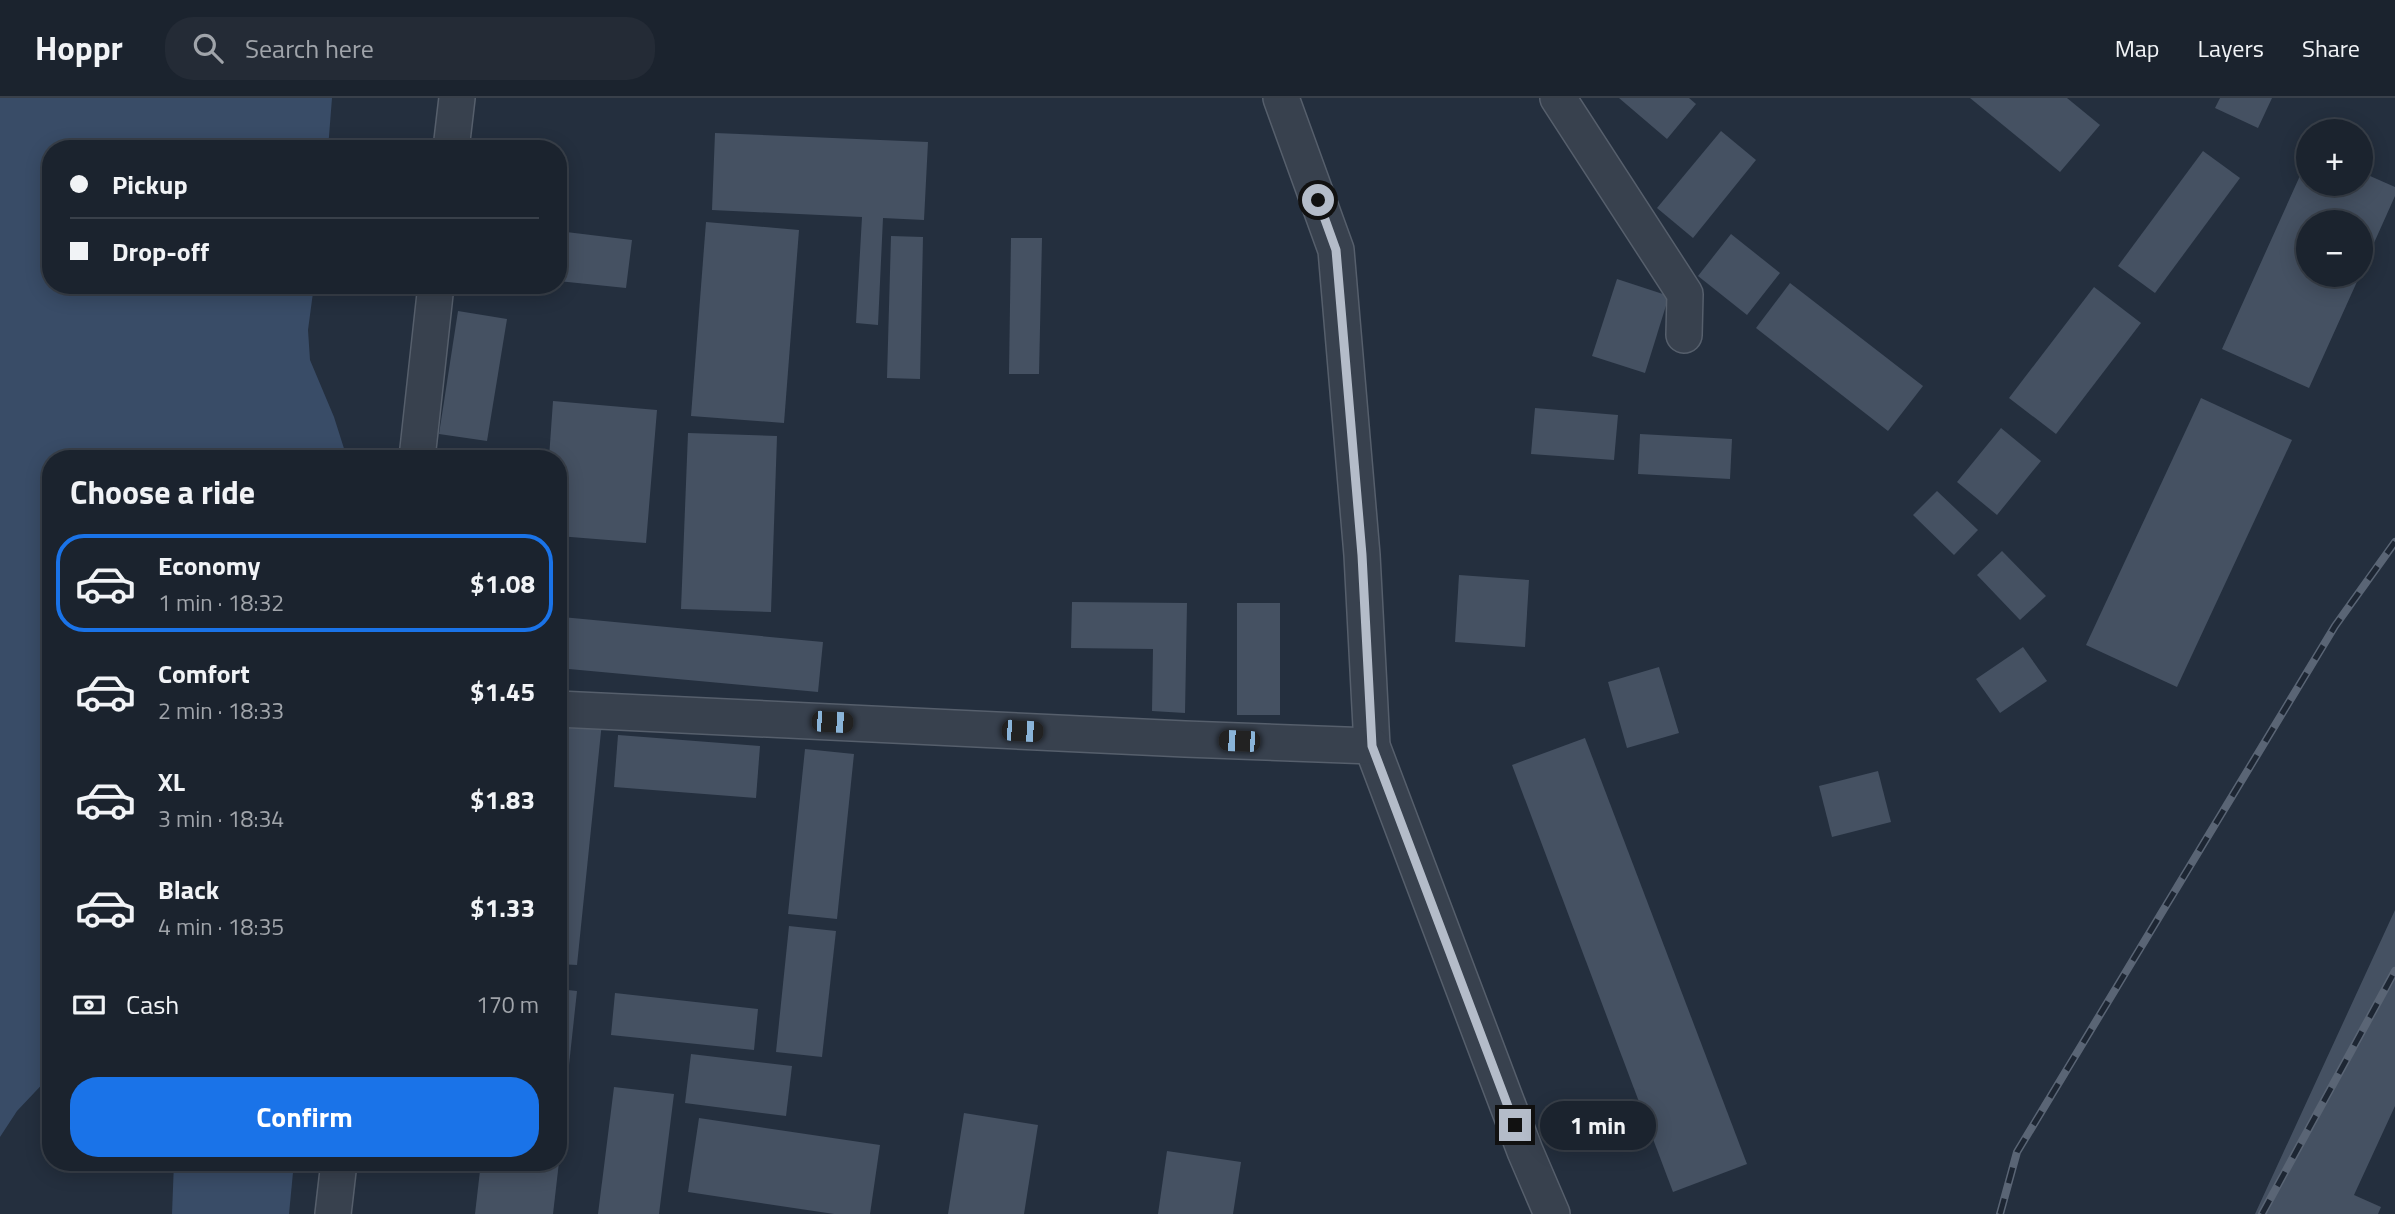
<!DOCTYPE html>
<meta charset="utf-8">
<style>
body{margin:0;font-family:"Titillium Web",sans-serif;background:#242b36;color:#f1f3f6;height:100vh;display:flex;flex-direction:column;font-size:26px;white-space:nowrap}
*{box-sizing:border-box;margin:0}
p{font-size:23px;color:#a0a4aa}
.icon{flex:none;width:38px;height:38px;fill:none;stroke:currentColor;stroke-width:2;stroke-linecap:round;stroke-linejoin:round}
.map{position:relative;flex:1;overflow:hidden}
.sheet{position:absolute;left:42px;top:352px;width:525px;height:721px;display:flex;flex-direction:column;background:#1b232e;border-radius:28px;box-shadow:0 4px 18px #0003,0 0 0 2px #39404a}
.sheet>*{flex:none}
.hud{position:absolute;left:42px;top:42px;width:525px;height:154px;border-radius:28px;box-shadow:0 4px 18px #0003,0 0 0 2px #39404a;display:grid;align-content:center;height:154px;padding:0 28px;background:#1b232e}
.controls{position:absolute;left:2296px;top:21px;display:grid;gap:14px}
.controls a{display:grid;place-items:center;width:77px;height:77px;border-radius:50%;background:#1b232e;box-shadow:0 4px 18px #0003,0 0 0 2px #39404a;font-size:35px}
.end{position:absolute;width:32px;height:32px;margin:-16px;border:9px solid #b4bcc9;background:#111;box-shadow:0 0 0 4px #111}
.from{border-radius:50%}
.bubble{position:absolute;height:49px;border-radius:24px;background:#1b232e;box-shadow:0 4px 18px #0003,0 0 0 2px #39404a;font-size:23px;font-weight:700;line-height:49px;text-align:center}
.car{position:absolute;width:21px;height:42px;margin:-21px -10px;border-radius:9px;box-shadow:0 0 5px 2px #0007;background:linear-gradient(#222 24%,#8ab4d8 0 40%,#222 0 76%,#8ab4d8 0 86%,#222 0)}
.hud b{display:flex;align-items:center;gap:24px;height:66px;font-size:26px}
.hud b+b{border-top:2px solid #39404a}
.hud i{width:18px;height:18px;background:#f1f3f6}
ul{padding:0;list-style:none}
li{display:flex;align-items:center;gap:21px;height:98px;margin:0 14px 10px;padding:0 14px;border:4px solid transparent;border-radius:28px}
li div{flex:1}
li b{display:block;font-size:26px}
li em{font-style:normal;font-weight:700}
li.selected{border-color:#1a73e8}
li>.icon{width:63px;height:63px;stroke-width:1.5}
h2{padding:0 28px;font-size:32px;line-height:84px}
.pay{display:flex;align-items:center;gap:18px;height:77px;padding:0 28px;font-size:26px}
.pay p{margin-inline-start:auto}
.button{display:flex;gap:14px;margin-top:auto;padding:14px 28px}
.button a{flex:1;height:80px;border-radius:28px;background:#1a73e8;color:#fff;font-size:28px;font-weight:700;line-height:80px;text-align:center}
header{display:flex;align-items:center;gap:42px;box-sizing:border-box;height:98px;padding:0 35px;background:#1b232e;border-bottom:2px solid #39404a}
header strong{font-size:33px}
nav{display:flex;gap:38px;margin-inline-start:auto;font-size:24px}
.search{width:490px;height:63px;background:#242b36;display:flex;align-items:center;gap:18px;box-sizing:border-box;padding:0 24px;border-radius:28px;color:#a0a4aa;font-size:26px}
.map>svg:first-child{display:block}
</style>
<header>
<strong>Hoppr</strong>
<div class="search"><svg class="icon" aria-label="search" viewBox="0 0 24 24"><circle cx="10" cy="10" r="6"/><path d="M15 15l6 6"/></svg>Search here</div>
<nav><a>Map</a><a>Layers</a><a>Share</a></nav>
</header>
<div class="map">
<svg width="2395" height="1116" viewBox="0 0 2395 1116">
<rect width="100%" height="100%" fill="#242f3e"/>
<!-- water -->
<g fill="#394c67">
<path d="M0,0H332L328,51H51V187H314L308,232L310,262L334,319L347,360H51V977L17,1013L0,1039Z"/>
<path d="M174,1064H294L289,1116H172Z"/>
</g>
<!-- building -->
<g fill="#455162">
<path d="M1619,0H1689L1696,6L1667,41Z"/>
<path d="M1970,0H2067L2100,27L2060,74Z"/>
<path d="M2220,0H2272L2258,30L2215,10Z"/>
<path d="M1721,33L1756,62L1693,140L1657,110Z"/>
<path d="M715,35L928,44L924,122L883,120L878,227L856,225L862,119L712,112Z"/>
<path d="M2203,53L2240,80L2155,195L2118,168Z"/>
<path d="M2308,60V86H2361V74L2395,89V98L2361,174V124H2308V177H2360L2309,290L2222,251Z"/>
<path d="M706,124L799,132L784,325L691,318Z"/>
<path d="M558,133L632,142L626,190L558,183Z"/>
<path d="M1731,136L1780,175L1747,217L1698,178Z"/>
<path d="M891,138L923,139L920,281L887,280Z"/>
<path d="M1011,140H1042L1039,276H1009Z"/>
<path d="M1617,181L1669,198L1645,275L1592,258Z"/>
<path d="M1790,185L1923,288L1888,333L1756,230Z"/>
<path d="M2094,189L2141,225L2056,336L2009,300Z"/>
<path d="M458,213L507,221L487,343L439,336Z"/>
<path d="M2201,300L2292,342L2177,589L2086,547Z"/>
<path d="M553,303L657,312L646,445L558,438V360H549Z"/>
<path d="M1535,310L1618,317L1614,362L1531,356Z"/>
<path d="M2001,330L2041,363L1997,417L1957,384Z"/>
<path d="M688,335L777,338L771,514L681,511Z"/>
<path d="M1640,336L1732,341L1730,381L1638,376Z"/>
<path d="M438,353L486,359V360H437Z"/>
<path d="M1937,393L1978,432L1954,457L1913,417Z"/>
<path d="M2002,453L2046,498L2020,522L1977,477Z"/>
<path d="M1459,477L1529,482L1525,549L1455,544Z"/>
<path d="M1072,504L1187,505L1185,615L1152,613L1153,551L1071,550Z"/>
<rect x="1237" y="505" width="43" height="112"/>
<path d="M562,519L823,544L818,594L558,570Z"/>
<path d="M2023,549L2047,583L2000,615L1976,581Z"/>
<path d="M1659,569L1679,635L1627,650L1608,584Z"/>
<path d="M558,619L602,624L577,867L558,866Z"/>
<path d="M618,637L760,648L756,700L614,689Z"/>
<path d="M1585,640L1747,1066L1673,1094L1512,667Z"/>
<path d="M805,651L854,656L837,821L788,816Z"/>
<path d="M1878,673L1891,724L1832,739L1819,688Z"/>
<path d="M2395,812V1008L2354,1097L2381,1109L2378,1116H2255Z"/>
<path d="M789,828L836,833L822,959L776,954Z"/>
<path d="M558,891L577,893L560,1050H558Z"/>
<path d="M615,895L758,911L754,952L611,937Z"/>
<path d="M691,956L792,968L786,1018L685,1005Z"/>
<path d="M614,989L674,996L659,1116H598Z"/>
<path d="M964,1015L1038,1027L1024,1116H948Z"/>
<path d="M699,1020L880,1047L870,1116H834L688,1094Z"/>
<path d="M1167,1053L1241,1064L1233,1116H1158Z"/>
<path d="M481,1064H559L553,1116H475Z"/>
</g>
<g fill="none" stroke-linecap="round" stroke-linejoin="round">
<!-- minor casing -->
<g stroke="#565f6c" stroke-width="38">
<g id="minor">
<path d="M1281,0L1336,152L1362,457L1372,648L1525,1053L1552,1116"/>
<path d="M1558,0L1685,196L1684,237"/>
<path d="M451,51L457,0"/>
<path d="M417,360L436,187"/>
<path d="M558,611L1185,641L1372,648"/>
<path d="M333,1116L339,1064"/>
</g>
</g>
<!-- minor -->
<use href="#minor" stroke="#38414e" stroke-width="35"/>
<!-- rail casing -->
<g stroke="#5a6575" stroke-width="8">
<g id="rail">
<path d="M2000,1116L2017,1054L2335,528L2395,444"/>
<path d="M2262,1116L2395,873"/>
</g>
</g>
<!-- rail -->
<use href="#rail" stroke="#1d2633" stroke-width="5" stroke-dasharray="16" stroke-linecap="butt"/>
</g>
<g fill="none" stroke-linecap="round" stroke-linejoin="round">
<!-- route -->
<path stroke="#b4bcc9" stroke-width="9" d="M1318,102L1336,152L1362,457L1372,648L1515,1027"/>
</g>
</svg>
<div class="controls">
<a>+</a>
<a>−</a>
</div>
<i class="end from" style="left:1318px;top:102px"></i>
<i class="end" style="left:1515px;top:1027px"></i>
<div class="bubble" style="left:1540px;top:1003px;width:116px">1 min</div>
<i class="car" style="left:832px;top:624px;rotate:93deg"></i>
<i class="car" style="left:1022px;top:633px;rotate:93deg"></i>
<i class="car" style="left:1239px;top:643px;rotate:272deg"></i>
<div class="hud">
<b><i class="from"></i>Pickup</b>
<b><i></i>Drop-off</b>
</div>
<section class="sheet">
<h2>Choose a ride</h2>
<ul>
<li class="selected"><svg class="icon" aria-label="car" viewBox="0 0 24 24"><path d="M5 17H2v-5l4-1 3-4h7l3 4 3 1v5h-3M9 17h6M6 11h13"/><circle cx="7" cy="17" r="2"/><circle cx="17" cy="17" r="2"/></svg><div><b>Economy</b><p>1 min · 18:32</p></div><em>$1.08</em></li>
<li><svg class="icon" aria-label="car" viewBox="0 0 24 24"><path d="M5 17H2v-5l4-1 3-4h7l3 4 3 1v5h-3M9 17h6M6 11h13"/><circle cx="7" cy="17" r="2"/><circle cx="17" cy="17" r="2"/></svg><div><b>Comfort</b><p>2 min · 18:33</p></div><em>$1.45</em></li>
<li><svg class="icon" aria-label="car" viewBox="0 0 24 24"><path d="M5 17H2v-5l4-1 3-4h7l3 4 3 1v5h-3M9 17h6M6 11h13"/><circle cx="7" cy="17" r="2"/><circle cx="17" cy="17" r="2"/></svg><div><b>XL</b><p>3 min · 18:34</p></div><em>$1.83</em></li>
<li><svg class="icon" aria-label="car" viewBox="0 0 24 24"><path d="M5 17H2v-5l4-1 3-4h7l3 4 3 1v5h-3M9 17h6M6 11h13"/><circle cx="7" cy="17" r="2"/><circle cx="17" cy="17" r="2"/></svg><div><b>Black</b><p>4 min · 18:35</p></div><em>$1.33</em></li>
</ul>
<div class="pay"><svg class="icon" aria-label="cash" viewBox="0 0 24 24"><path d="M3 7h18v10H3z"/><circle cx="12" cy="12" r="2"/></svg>Cash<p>170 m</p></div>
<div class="button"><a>Confirm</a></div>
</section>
</div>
